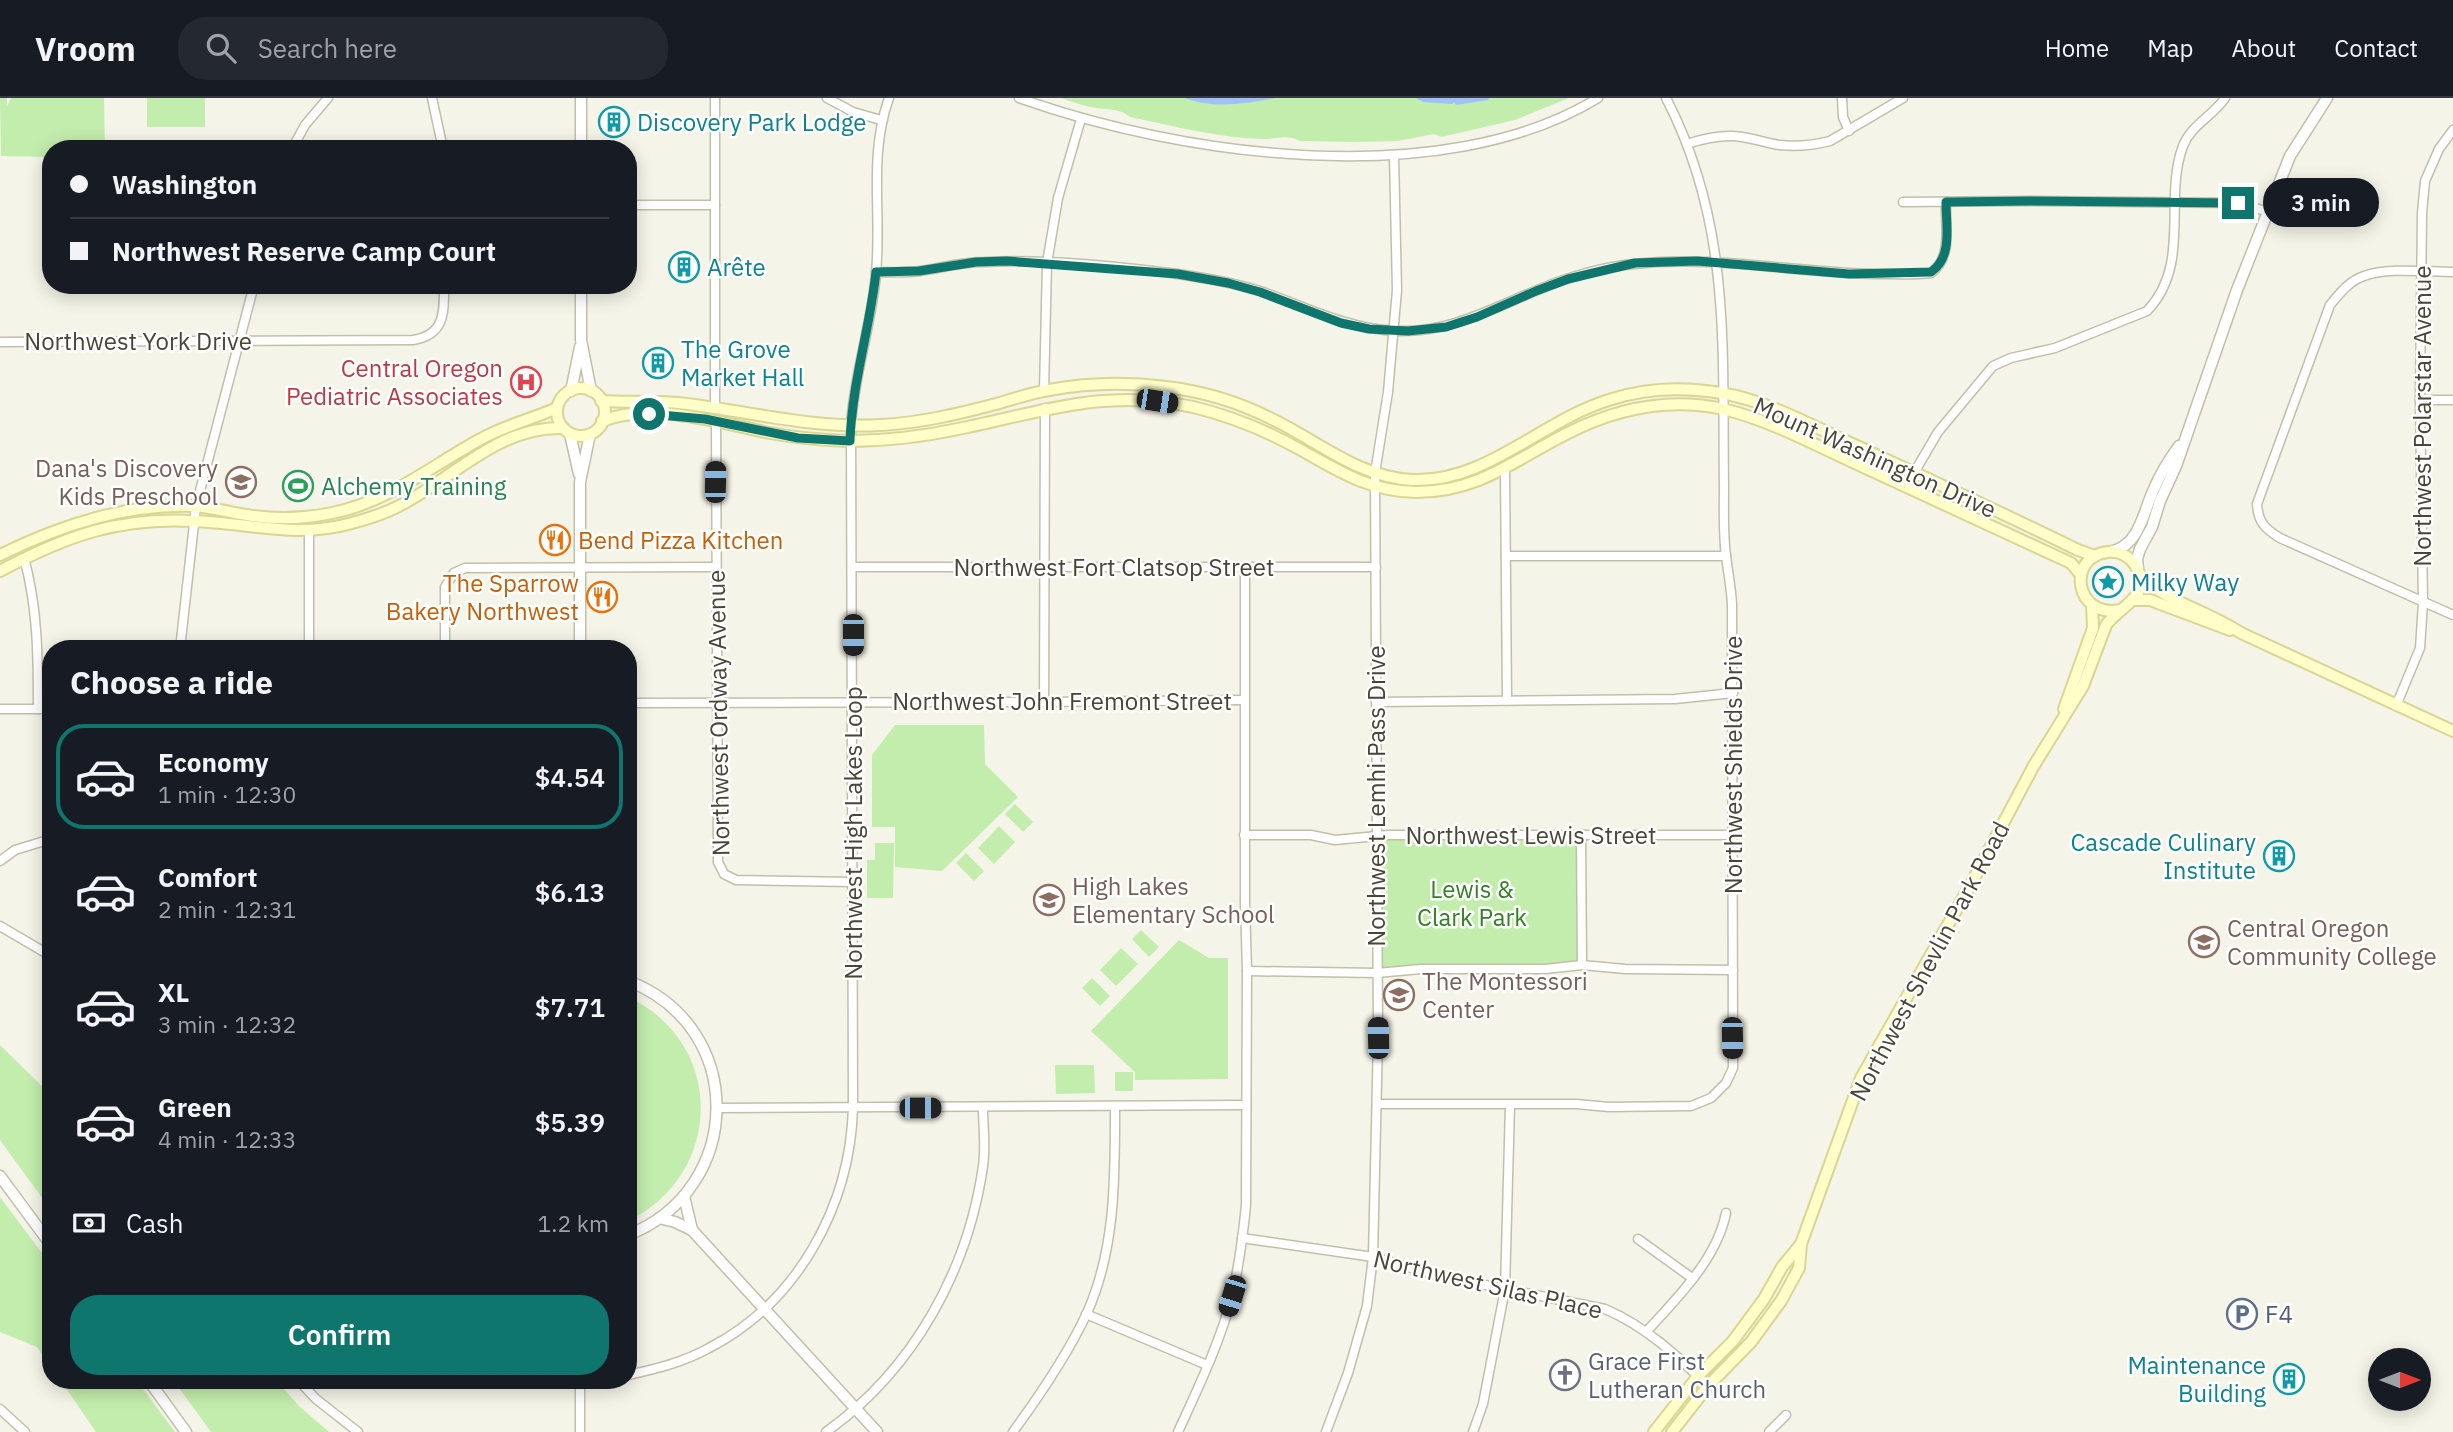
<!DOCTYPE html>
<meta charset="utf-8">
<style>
body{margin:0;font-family:"IBM Plex Sans",sans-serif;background:#242831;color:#f1f3f6;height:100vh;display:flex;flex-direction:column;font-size:26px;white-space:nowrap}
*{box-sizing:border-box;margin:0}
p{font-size:23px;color:#9ea1a6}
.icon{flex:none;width:38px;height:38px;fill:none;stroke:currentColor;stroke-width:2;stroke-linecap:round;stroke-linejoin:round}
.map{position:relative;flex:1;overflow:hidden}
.side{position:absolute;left:42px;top:542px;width:595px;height:749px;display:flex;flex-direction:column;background:#171b24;border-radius:28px;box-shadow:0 4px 18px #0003}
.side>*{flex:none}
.banner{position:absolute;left:42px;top:42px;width:595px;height:154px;border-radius:28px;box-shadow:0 4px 18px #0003;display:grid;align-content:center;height:154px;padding:0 28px;background:#171b24}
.needle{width:46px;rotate:90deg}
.tools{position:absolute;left:2368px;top:1250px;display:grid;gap:14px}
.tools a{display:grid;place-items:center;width:63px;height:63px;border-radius:50%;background:#171b24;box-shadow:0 4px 18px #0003;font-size:35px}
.end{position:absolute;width:32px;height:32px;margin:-16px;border:9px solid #0f766e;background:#fff;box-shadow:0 0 0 4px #fff}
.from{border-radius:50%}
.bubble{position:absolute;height:49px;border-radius:24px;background:#171b24;box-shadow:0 4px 18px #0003;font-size:23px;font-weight:600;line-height:49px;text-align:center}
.car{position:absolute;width:21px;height:42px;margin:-21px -10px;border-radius:9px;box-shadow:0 0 5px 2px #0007;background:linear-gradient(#222 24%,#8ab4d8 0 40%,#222 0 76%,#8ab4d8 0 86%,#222 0)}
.banner b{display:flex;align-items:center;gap:24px;height:66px;font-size:26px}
.banner b+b{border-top:2px solid #363941}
.banner i{width:18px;height:18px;background:#f1f3f6}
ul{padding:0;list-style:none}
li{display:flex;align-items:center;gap:21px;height:105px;margin:0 14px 10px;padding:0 14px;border:4px solid transparent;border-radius:28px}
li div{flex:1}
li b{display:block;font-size:26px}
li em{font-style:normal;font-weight:600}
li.selected{border-color:#0f766e}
li>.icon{width:63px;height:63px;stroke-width:1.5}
h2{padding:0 28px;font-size:32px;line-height:84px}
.pay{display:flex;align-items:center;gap:18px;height:77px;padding:0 28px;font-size:26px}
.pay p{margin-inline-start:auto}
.cta{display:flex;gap:14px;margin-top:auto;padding:14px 28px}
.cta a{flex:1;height:80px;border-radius:28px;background:#0f766e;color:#fff;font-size:28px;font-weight:600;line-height:80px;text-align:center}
header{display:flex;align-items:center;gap:42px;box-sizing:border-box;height:98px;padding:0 35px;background:#171b24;border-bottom:2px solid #363941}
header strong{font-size:33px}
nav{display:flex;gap:38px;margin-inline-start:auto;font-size:24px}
.search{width:490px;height:63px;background:#242831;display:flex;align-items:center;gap:18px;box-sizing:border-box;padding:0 24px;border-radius:28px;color:#9ea1a6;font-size:26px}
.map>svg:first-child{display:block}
</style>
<header>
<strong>Vroom</strong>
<div class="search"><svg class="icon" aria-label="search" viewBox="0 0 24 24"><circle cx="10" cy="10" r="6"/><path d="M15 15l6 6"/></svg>Search here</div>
<nav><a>Home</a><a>Map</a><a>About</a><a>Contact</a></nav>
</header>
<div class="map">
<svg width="2453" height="1334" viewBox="0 0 2453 1334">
<rect width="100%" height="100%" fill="#f5f4e8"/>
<!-- green -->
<g fill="#c3edad">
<path d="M0,0H7V8L11,0H104L105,49L103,51H51V59L1,58Z"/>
<rect x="147" y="0" width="58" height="29"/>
<path d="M1061,0H1569L1515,22L1441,39L1434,36L1398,43L1354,44L1300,43C1288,36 1276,41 1264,41C1219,40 1173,28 1130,19C1119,10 1108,12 1096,10C1084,8 1072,4 1061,0Z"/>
<path d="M895,627H984L985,666L1018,699L942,773L895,769V729H872V657Z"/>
<path d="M1015,706L1033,724L1023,734L1005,716Z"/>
<path d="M999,728L1015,744L994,766L978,750Z"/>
<path d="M1581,736L1582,867L1377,875V737Z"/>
<path d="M875,745H894L893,800H867V762H875Z"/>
<path d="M966,755L984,773L974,783L956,765Z"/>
<path d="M1141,832L1159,849L1149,859L1132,841Z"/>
<path d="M1179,842L1209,860H1228V981L1135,982V974L1091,933Z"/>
<path d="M1121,850L1138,866L1116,888L1100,872Z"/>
<path d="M1092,880L1110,898L1100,908L1082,890Z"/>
<path d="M628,899C726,945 724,1076 628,1123Z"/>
<path d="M0,947L51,997V1112L0,1042Z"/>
<path d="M1055,967H1094L1095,995L1056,996Z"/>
<rect x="1115" y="974" width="18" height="19"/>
<path d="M0,1099L51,1167V1269L37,1249L0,1234Z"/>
<path d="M61,1283H137L175,1334H96Z"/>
<path d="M174,1283H277L299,1308L329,1334H211Z"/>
</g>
<!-- water -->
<g fill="#9fc1f7">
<path d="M1185,0H1275C1246,6 1214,11 1185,0Z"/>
<path d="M1416,0H1489L1488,2L1456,7L1454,4L1452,6L1423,4Z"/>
</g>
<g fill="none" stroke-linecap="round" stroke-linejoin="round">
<!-- minor casing -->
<g stroke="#c2bfa9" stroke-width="11">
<g id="minor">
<path d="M432,0L443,51"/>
<path d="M827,0L853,14L881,22"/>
<path d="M1019,0C1182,58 1443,95 1598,0"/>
<path d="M1842,0L1843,19L1849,33"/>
<path d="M1687,46C1702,41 1715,38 1731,38C1748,38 1764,45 1780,47C1797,49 1814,47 1830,43L1903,0"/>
<path d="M292,51L305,27L328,0"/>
<path d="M1903,104L2029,103L2238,105L2269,114"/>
<path d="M628,107H715"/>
<path d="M876,174C891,174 905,175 920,173C941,170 962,164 984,164C1048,161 1115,168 1178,176C1206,180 1235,185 1263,194C1308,210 1348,231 1397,233C1448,235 1489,212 1535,193C1566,180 1601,169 1634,166C1715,157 1796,175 1877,176C1895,176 1913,177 1931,175C1953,159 1945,128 1946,104"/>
<path d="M2453,174C2427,174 2387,169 2364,178C2349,183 2340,195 2330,207L2257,406C2258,424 2265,431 2280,440L2453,517"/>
<path d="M0,244L413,242C445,237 444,215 444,187"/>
<path d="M1044,293L1047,165L1058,100L1081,21"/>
<path d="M2420,302H2453"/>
<path d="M715,310V0"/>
<path d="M716,323L718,764L724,776L736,782L852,784"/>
<path d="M1505,372L1507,602"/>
<path d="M1914,375L1938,334L1993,268L2011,260L2055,250L2147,213C2192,166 2163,101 2183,48C2191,27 2213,18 2225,0"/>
<path d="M309,432V551"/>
<path d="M1506,458H1726"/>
<path d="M24,460C38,510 38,560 38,611"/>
<path d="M852,469H1376"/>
<path d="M180,551L196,408L254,187"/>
<path d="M445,551V489L454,475L465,470L716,469"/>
<path d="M1044,604L1045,310"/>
<path d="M1376,604L1675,601L1733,595"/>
<path d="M628,605L1044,604L1244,602"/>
<path d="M2396,608L2420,550L2423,505L2420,302L2422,115L2425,83L2439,51L2453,32"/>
<path d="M0,611H51"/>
<path d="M1581,736L1582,867"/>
<path d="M1244,737H1311L1335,742L1388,737H1734"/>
<path d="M0,763L15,752L51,741"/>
<path d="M0,828L51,858"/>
<path d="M1247,873L1377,875L1421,871H1545L1582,867L1625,871L1733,872"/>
<path d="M1377,1006H1576L1609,1009L1691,1008L1711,1000L1726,985L1733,970L1732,506C1731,489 1728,474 1726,458C1723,436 1724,412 1724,389C1722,251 1732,127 1666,0"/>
<path d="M718,1010L1246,1007"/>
<path d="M1242,1140L1373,1159L1436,1177L1605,1211C1645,1228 1678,1258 1708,1288"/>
<path d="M1638,1141L1692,1180"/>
<path d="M1086,1216L1207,1267"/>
<path d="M1647,1233C1677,1200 1717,1161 1726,1115"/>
<path d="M628,1277C656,1271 684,1264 709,1250C798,1204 850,1108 853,1010L851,327C854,276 872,226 876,175C882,114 868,59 889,0"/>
<path d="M299,1283L316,1301L358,1334"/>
<path d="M0,1311L25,1334"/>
<path d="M580,1334V1283"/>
<path d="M826,1334C913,1272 968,1173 983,1068C986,1049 983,1028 983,1009"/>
<path d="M1013,1334C1040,1297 1068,1256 1087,1215C1116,1150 1115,1078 1115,1009"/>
<path d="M1178,1334C1198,1290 1220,1245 1232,1198C1239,1168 1243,1137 1246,1107L1247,873L1245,805V469"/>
<path d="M1326,1334L1348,1275L1367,1208L1373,1159L1378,940L1375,375L1388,294L1397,192L1394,58"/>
<path d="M1473,1334L1483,1306L1505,1191L1510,1007"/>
<path d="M1769,1334L1786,1317"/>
</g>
</g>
<!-- tertiary casing -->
<g stroke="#c2bfa9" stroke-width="13">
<g id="tertiary">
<path d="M581,0V51"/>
<path d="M581,187V242L591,293"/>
<path d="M571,293L580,249"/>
<path d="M570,336L579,376"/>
<path d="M2113,453C2140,446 2143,414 2154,391C2160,376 2169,362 2179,348"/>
<path d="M2138,471L2137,461L2140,451L2152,429L2160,403L2176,368L2237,192L2290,58L2327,0"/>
<path d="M580,551V384L590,336"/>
<path d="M628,883C747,928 745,1091 628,1137"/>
<path d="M0,1078L51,1147"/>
<path d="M684,1098L692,1132"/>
<path d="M659,1120L675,1124L692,1132L877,1334"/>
<path d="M149,1283L186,1334"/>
</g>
</g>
<!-- secondary casing -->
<g stroke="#d9d694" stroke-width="14">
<g id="secondary">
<circle cx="581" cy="314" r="24"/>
<path d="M601,303C630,305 658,302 687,306C752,314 815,331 881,327C920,325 958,316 996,306C1013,301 1031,295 1049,292C1087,285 1127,284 1166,289C1201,293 1238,304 1270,320C1317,342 1357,379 1412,382C1487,385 1543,321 1612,301C1647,290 1685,289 1721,295C1769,303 1814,329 1859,349C1932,383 2005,416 2078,452L2095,458"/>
<path d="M602,323C651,303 721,325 770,335C796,340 822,342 848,343C886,343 926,338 963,330C1045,313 1107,290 1193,309C1231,318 1267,333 1301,352C1340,374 1369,393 1416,394C1478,394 1513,363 1566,336C1615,311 1668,299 1723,311C1770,322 1815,347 1859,367C1930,400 2001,432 2071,465L2081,477"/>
<path d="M0,457C61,427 125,406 194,408C212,409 230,415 247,417C276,422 303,421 332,415C388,404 430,369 479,342C503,328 532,321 557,310"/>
<path d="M0,473C66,438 118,419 193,423C249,425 296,441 352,425C367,421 383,416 397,409C452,382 497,328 563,330"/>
<path d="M2140,479C2169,504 2209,514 2241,535L2453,633"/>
<path d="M2134,502H2150L2230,532"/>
<path d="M2064,611L2093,530L2092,507"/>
<path d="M1654,1334L1698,1278L1733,1243L1764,1201L1782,1169L1801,1146"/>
<path d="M1672,1334L1708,1288L1751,1244L1781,1203L1799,1170L1801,1146L1861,980L1971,786L2033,669L2083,588L2106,527C2119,508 2155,498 2135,467C2129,458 2119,453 2108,454C2066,458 2074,521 2121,512"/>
</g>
</g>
<!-- minor -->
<use href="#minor" stroke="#fff" stroke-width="8"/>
<!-- tertiary -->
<use href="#tertiary" stroke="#fff" stroke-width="10"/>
<!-- secondary -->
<use href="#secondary" stroke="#fffdc8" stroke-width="10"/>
</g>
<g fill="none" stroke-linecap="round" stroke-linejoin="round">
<!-- route -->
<path stroke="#0f766e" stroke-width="9" d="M649,316L705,321L798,340L850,343C852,285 870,230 876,174L919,173L976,164L1007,163L1178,176L1228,185L1260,194L1341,225L1369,231L1408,233L1446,229L1477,219L1536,193L1568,181L1635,165L1697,163L1849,176L1931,174C1953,159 1946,128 1946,104L2029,103L2238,105"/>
</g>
<!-- icons -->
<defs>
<g id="building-ring" transform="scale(1.575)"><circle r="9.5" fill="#fff" stroke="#0f9aa8" stroke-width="1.5"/><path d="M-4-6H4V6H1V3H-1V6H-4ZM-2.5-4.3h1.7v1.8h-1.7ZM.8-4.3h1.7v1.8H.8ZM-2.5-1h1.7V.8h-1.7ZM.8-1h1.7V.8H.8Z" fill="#0f9aa8"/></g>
<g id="hospital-ring" transform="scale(1.575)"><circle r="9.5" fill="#fff" stroke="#e0444e" stroke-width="1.5"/><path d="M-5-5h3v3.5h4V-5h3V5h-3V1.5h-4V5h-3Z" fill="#e0444e"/></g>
<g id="school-ring" transform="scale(1.575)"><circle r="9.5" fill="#fff" stroke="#8d6e63" stroke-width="1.5"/><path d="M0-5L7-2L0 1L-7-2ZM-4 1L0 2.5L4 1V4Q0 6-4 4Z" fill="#8d6e63"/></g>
<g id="stadium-ring" transform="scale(1.575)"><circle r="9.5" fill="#fff" stroke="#2e9e5b" stroke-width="1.5"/><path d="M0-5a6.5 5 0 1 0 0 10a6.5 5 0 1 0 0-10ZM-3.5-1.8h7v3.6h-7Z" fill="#2e9e5b"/></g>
<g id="restaurant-ring" transform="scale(1.575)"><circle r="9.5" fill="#fff" stroke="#e8710a" stroke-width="1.5"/><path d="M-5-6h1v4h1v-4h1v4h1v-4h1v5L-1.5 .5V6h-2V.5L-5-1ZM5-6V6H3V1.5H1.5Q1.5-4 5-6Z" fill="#e8710a"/></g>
<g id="sight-ring" transform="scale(1.575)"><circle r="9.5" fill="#fff" stroke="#0f9aa8" stroke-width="1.5"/><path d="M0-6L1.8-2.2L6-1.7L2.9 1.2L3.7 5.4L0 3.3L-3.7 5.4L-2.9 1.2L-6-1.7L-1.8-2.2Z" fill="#0f9aa8"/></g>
<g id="university-ring" transform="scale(1.575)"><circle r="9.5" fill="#fff" stroke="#8d6e63" stroke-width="1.5"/><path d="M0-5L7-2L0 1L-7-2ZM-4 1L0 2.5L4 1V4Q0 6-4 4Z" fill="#8d6e63"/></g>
<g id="parking-ring" transform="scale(1.575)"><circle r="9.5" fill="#fff" stroke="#5c6f8a" stroke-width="1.5"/><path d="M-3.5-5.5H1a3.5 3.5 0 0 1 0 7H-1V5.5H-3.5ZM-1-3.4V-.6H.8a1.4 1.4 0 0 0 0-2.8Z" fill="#5c6f8a"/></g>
<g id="church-ring" transform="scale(1.575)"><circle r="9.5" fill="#fff" stroke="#6b7280" stroke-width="1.5"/><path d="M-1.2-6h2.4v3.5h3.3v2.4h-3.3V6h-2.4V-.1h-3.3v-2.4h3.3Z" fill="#6b7280"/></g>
</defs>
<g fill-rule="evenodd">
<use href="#building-ring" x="614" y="24"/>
<use href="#building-ring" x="684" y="169"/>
<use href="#building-ring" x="658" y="265"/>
<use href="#hospital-ring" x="526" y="284"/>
<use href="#school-ring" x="241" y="384"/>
<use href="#stadium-ring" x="298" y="388"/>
<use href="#restaurant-ring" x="555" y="442"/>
<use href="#sight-ring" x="2108" y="484"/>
<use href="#restaurant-ring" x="602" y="499"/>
<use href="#building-ring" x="2279" y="758"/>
<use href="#school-ring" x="1049" y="802"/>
<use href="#university-ring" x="2204" y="844"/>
<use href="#school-ring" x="1399" y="897"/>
<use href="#parking-ring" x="2242" y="1216"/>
<use href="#church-ring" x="1565" y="1277"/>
<use href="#building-ring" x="2289" y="1281"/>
</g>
<g text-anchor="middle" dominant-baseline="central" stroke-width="5" stroke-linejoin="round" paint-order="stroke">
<!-- culture labels -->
<g font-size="24" fill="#0d838f" stroke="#fff" text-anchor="start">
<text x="637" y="24">Discovery Park Lodge</text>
<text x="707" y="169">Arête</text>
<text x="681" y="251">The Grove<tspan x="681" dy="28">Market Hall</tspan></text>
<text x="2131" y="484">Milky Way</text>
<text x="2256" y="744" text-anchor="end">Cascade Culinary<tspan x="2256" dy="28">Institute</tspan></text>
<text x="2266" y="1267" text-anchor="end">Maintenance<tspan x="2266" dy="28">Building</tspan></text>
</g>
<!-- street labels -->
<g font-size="24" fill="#494636" stroke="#fff">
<text x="138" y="243">Northwest York Drive</text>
<text transform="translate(2422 318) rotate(-90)">Northwest Polarstar Avenue</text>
<text transform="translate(1875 359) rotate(24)">Mount Washington Drive</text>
<text x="1114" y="469">Northwest Fort Clatsop Street</text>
<text x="1062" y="603">Northwest John Fremont Street</text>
<text transform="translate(718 615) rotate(-91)">Northwest Ordway Avenue</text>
<text transform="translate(1733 667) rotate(-90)">Northwest Shields Drive</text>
<text transform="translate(1376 698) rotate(-90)">Northwest Lemhi Pass Drive</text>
<text transform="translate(853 735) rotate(-90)">Northwest High Lakes Loop</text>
<text x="1531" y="737">Northwest Lewis Street</text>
<text transform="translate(1929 863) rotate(-62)">Northwest Shevlin Park Road</text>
<text transform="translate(1488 1186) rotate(13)">Northwest Silas Place</text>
</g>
<!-- health labels -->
<g font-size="24" fill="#be3a42" stroke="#fff" text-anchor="end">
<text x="503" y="270">Central Oregon<tspan x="503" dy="28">Pediatric Associates</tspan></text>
</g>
<!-- education labels -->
<g font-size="24" fill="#785e54" stroke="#fff" text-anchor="start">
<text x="218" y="370" text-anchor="end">Dana's Discovery<tspan x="218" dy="28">Kids Preschool</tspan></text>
<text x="1072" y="788">High Lakes<tspan x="1072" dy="28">Elementary School</tspan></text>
<text x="2227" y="830">Central Oregon<tspan x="2227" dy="28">Community College</tspan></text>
<text x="1422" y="883">The Montessori<tspan x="1422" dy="28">Center</tspan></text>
</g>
<!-- leisure labels -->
<g font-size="24" fill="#27864d" stroke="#fff" text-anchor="start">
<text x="321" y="388">Alchemy Training</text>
</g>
<!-- food labels -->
<g font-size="24" fill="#c56008" stroke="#fff" text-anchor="start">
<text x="578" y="442">Bend Pizza Kitchen</text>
<text x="579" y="485" text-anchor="end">The Sparrow<tspan x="579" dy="28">Bakery Northwest</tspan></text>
</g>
<!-- park labels -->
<g font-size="24" fill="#338123" stroke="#fff">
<text x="1472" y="791">Lewis &amp;<tspan x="1472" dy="28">Clark Park</tspan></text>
</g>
<!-- service labels -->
<g font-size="24" fill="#4e5e75" stroke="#fff" text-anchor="start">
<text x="2265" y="1216">F4</text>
</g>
<!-- worship labels -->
<g font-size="24" fill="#5b616d" stroke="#fff" text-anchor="start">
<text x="1588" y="1263">Grace First<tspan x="1588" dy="28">Lutheran Church</tspan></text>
</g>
</g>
</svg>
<div class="tools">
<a><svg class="needle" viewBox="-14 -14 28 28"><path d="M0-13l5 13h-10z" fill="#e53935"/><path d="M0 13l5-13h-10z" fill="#9ea1a6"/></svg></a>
</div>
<i class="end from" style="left:649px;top:316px"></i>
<i class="end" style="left:2238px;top:105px"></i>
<div class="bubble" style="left:2263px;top:80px;width:116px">3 min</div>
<i class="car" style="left:1157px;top:303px;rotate:99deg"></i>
<i class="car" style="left:715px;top:384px;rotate:1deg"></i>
<i class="car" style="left:853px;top:537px;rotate:180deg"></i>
<i class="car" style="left:1378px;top:940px;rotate:359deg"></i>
<i class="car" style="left:1732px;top:940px;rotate:179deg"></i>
<i class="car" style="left:920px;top:1010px;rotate:90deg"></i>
<i class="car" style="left:1232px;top:1198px;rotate:197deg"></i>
<div class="banner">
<b><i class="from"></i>Washington</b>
<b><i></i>Northwest Reserve Camp Court</b>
</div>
<section class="side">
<h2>Choose a ride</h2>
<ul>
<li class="selected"><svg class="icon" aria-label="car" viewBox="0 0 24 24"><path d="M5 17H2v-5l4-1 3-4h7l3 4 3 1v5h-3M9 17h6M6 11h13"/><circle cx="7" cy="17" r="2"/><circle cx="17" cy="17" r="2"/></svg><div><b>Economy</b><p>1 min · 12:30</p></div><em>$4.54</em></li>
<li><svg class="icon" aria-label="car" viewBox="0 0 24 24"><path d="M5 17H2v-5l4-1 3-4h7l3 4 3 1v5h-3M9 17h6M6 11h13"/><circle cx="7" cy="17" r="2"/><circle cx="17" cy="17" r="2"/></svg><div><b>Comfort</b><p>2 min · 12:31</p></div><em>$6.13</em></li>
<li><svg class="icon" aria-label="car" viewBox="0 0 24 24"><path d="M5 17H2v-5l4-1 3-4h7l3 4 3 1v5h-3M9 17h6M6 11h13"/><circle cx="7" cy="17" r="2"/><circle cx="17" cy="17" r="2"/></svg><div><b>XL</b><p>3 min · 12:32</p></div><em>$7.71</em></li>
<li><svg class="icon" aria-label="car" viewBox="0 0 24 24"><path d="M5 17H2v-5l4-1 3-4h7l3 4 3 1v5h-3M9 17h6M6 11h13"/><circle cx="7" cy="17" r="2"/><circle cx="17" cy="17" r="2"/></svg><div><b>Green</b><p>4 min · 12:33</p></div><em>$5.39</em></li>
</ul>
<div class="pay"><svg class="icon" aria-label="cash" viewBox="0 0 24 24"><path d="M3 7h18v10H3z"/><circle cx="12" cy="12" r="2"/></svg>Cash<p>1.2 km</p></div>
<div class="cta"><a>Confirm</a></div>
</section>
</div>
